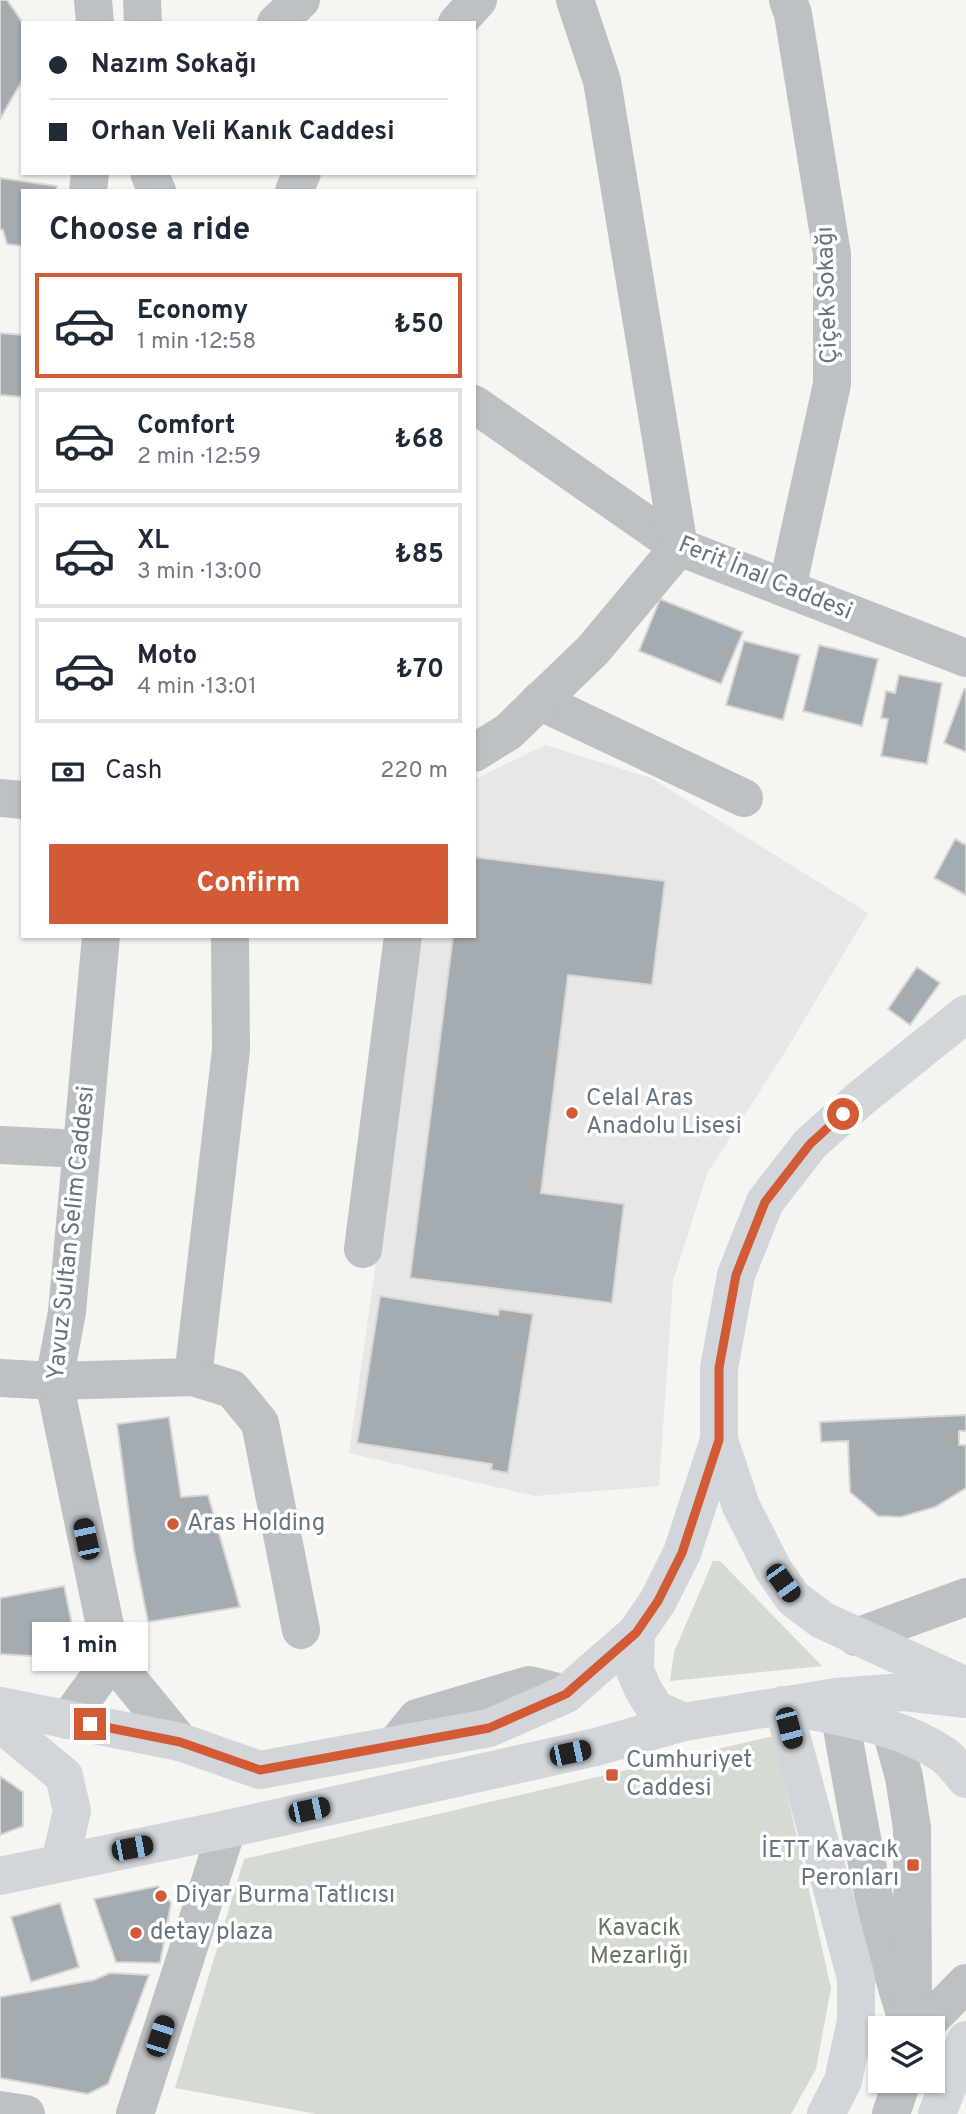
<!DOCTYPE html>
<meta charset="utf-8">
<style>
body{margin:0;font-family:Overpass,sans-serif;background:#f6f6f7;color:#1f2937;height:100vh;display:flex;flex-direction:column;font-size:26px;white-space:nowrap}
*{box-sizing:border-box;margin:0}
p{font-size:23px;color:#747a83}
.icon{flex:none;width:38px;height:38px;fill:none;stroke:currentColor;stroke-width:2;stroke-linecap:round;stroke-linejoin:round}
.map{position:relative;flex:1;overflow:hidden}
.side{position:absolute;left:21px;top:189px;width:455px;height:749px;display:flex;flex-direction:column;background:#fff;border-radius:0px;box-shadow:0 2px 5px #0004}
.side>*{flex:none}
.top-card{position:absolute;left:21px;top:21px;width:455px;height:154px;border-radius:0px;box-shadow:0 2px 5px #0004;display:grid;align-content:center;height:154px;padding:0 28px;background:#fff}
.controls{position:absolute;left:868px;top:2016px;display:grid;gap:14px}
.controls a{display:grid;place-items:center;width:77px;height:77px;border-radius:0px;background:#fff;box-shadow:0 2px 5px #0004;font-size:35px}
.end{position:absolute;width:32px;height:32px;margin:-16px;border:9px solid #d25b36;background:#fff;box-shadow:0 0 0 4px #fff}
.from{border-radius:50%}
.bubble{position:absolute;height:49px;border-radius:0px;background:#fff;box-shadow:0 2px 5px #0004;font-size:23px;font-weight:700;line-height:49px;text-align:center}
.car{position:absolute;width:21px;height:42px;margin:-21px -10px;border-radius:9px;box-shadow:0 0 5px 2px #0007;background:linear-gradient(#222 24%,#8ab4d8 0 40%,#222 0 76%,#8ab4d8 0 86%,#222 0)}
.top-card b{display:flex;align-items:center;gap:24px;height:66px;font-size:26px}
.top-card b+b{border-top:2px solid #e0e1e3}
.top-card i{width:18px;height:18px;background:#1f2937}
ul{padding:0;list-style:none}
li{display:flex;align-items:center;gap:21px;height:105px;margin:0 14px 10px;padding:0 14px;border:4px solid #e0e1e3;border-radius:0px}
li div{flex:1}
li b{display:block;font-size:26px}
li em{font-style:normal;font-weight:700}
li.current{border-color:#d25b36}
li>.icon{width:63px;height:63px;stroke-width:1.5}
h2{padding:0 28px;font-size:32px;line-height:84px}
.pay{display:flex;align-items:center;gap:18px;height:77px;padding:0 28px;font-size:26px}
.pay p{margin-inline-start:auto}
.action{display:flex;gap:14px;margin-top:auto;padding:14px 28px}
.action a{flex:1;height:80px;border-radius:0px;background:#d25b36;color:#fff;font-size:28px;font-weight:700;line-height:80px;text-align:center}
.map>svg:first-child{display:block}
</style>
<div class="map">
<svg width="966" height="2114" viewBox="0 0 966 2114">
<rect width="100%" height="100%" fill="#f5f5f2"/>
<!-- built -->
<path fill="#e6e7e6" d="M545,745L651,778L868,913L785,1052L707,1174L673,1281L659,1486L535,1496L349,1453L422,936H474V780Z"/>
<!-- green -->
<g fill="#d5dad2">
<path d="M713,1561H720L822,1666L670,1681L674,1652Z"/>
<path d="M774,1736L831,1988L816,2069L791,2114H317L175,2088L244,1859Z"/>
</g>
<!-- building -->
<g fill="#a5acb1" stroke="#d7d7d5" stroke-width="2">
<path d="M0,0H7L23,23V79L0,119Z"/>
<path d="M0,178L57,186L56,191H23V246L7,244L3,230L0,229Z"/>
<path d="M0,333L23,335V397L0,395Z"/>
<path d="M660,599L743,632L721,684L639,651Z"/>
<path d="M744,641L800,655L783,720L726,705Z"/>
<path d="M819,645L878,659L862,726L803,711Z"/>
<path d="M899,675L942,683L927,764L881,756L888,719L881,718L886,691L895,693Z"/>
<path d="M964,689H966V752L944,743Z"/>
<path d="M955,839L966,845V895L934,878Z"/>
<path d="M474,857L665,881L652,985L568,975L541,1193L624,1204L612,1303L410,1278L453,936H474Z"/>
<path d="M917,967L940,983L910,1025L888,1009Z"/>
<path d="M380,1296L498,1315L499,1309L533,1314L508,1473L491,1470L492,1464L357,1443Z"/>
<path d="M966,1415V1431H959V1445H966V1488L935,1507L901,1517L878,1516L850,1492L848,1441L821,1442L820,1422Z"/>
<path d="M169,1417L181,1497L208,1495L240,1607L148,1622L134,1551L117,1424Z"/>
<path d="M64,1586L77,1648L32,1656L0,1654V1598Z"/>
<path d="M0,1776L23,1792V1826L0,1835Z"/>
<path d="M158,1886L171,1903L160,1963L116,1962L94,1899Z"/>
<path d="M60,1903L79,1967L31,1982L11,1917Z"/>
<path d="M110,1973L149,1975L108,2084L88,2094L0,2078V1997L94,1980Z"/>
</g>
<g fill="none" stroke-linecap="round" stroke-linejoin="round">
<!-- minor -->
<g stroke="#bdc1c4" stroke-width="38">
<path d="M93,0L95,23"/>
<path d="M142,0L143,23"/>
<path d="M276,23L301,0"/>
<path d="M457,23L478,0"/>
<path d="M149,173L157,191"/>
<path d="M88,191L90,173"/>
<path d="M294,191L302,173"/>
<path d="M474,404L679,547L966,658"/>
<path d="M787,589L832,384V254L793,14L788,0"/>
<path d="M539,701L744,798"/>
<path d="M474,753L508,732L593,650L679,547L602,81L575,0"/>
<path d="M0,798L23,800"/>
<path d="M101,936L67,1312L54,1381L112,1659L180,1742"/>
<path d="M0,1145L81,1149"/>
<path d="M363,1249L403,936"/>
<path d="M193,1377L231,1050L230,936"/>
<path d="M0,1378L54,1381L193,1377L232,1389L260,1423L301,1630"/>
<path d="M856,1637L966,1597"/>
<path d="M840,1717C859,1822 875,1927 910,2028"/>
<path d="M68,1720L112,1659"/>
<path d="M891,1730L904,1777L912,1828L913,2002"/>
<path d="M396,1744L417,1718L529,1685L566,1694"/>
<path d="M922,2028L966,1983"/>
<path d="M0,2110L26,2114"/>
<path d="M135,2114L227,1829"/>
<path d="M891,2114L902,2081"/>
</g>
<!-- major -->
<g stroke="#d2d6da" stroke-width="38">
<path d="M719,1440L741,1506L773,1569L793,1598L822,1620L966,1686"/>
<path d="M783,1705L856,1978V2021L843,2081L826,2114"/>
<path d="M0,1706L180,1742L260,1770L489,1728L566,1694L636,1633"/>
<path d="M684,1722L655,1709L643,1689L635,1671L636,1633L658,1601L682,1553L719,1440V1368L736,1275L765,1202L810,1144L860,1099L966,1014"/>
<path d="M0,1723L64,1776L72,1811L60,1862"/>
<path d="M0,1876L227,1829L596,1747L684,1722L836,1697L904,1692L966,1699"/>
</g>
<!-- highway -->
<g stroke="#d2d6da" stroke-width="38">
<path d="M783,1705C837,1717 897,1723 944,1755C952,1761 959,1771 966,1779"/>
<path d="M937,2114L966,2040"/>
</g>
</g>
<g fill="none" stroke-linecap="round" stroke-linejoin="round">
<!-- route -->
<path stroke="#d25b36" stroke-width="9" d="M90,1724L180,1742L260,1770L489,1728L566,1694L636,1633L658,1601L682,1553L719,1440V1368L736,1275L765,1202L810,1144L843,1114"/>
</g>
<!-- markers -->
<g fill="#d25b36" stroke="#fff" stroke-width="2.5">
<circle cx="572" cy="1113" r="7"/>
<circle cx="173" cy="1524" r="7"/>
<rect x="605" y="1768" width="14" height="14" rx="3.5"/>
<rect x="906" y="1858" width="14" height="14" rx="3.5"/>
<circle cx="161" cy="1896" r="7"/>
<circle cx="136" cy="1933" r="7"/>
</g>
<g text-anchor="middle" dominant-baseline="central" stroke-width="7" stroke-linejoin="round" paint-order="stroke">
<!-- street labels -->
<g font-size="24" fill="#677580" stroke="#fff">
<text transform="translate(828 295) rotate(-92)">Çiçek Sokağı</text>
<text transform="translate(765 579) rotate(22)">Ferit İnal Caddesi</text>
<text transform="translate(72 1233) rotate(-84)">Yavuz Sultan Selim Caddesi</text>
</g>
<!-- poi labels -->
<g font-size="24" fill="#677580" stroke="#fff" text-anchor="start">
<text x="586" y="1099">Celal Aras<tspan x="586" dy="28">Anadolu Lisesi</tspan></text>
<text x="187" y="1524">Aras Holding</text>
<text x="626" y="1761">Cumhuriyet<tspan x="626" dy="28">Caddesi</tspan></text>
<text x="899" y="1851" text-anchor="end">İETT Kavacık<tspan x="899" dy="28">Peronları</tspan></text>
<text x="175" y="1896">Diyar Burma Tatlıcısı</text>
<text x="150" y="1933">detay plaza</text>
</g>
<!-- park labels -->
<g font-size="24" fill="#697866" stroke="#fff">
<text x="639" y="1929">Kavacık<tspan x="639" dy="28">Mezarlığı</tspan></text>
</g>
</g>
</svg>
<div class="controls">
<a><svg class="icon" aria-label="layers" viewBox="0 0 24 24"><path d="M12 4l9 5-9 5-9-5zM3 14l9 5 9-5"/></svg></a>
</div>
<i class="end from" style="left:843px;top:1114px"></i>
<i class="end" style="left:90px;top:1724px"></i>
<div class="bubble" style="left:32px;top:1622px;width:116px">1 min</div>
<i class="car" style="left:86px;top:1539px;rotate:348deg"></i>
<i class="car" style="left:783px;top:1583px;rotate:144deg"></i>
<i class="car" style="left:789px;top:1728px;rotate:165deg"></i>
<i class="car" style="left:570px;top:1753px;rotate:78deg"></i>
<i class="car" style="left:309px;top:1810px;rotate:78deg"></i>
<i class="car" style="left:132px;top:1848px;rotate:79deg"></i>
<i class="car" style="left:160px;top:2036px;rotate:18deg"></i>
<div class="top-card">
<b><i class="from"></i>Nazım Sokağı</b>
<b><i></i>Orhan Veli Kanık Caddesi</b>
</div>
<section class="side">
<h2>Choose a ride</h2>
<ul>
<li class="current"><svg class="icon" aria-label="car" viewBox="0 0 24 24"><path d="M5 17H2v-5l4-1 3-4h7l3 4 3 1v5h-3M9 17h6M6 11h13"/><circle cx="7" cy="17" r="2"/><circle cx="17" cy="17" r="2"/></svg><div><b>Economy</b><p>1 min · 12:58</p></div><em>₺50</em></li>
<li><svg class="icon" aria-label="car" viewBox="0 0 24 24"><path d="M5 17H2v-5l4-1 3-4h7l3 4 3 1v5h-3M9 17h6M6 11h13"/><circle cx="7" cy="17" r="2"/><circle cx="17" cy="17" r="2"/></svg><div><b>Comfort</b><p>2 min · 12:59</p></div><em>₺68</em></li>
<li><svg class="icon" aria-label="car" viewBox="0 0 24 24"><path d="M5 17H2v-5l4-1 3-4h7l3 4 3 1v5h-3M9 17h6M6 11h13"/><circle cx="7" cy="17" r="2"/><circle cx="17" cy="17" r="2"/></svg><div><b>XL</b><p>3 min · 13:00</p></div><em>₺85</em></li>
<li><svg class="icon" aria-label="car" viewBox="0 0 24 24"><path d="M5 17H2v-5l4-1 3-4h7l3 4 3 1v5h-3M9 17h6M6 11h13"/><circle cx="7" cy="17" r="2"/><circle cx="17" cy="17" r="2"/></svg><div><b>Moto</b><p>4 min · 13:01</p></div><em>₺70</em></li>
</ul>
<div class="pay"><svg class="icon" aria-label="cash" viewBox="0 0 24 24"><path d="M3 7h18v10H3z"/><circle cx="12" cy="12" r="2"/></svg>Cash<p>220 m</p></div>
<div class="action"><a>Confirm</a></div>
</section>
</div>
